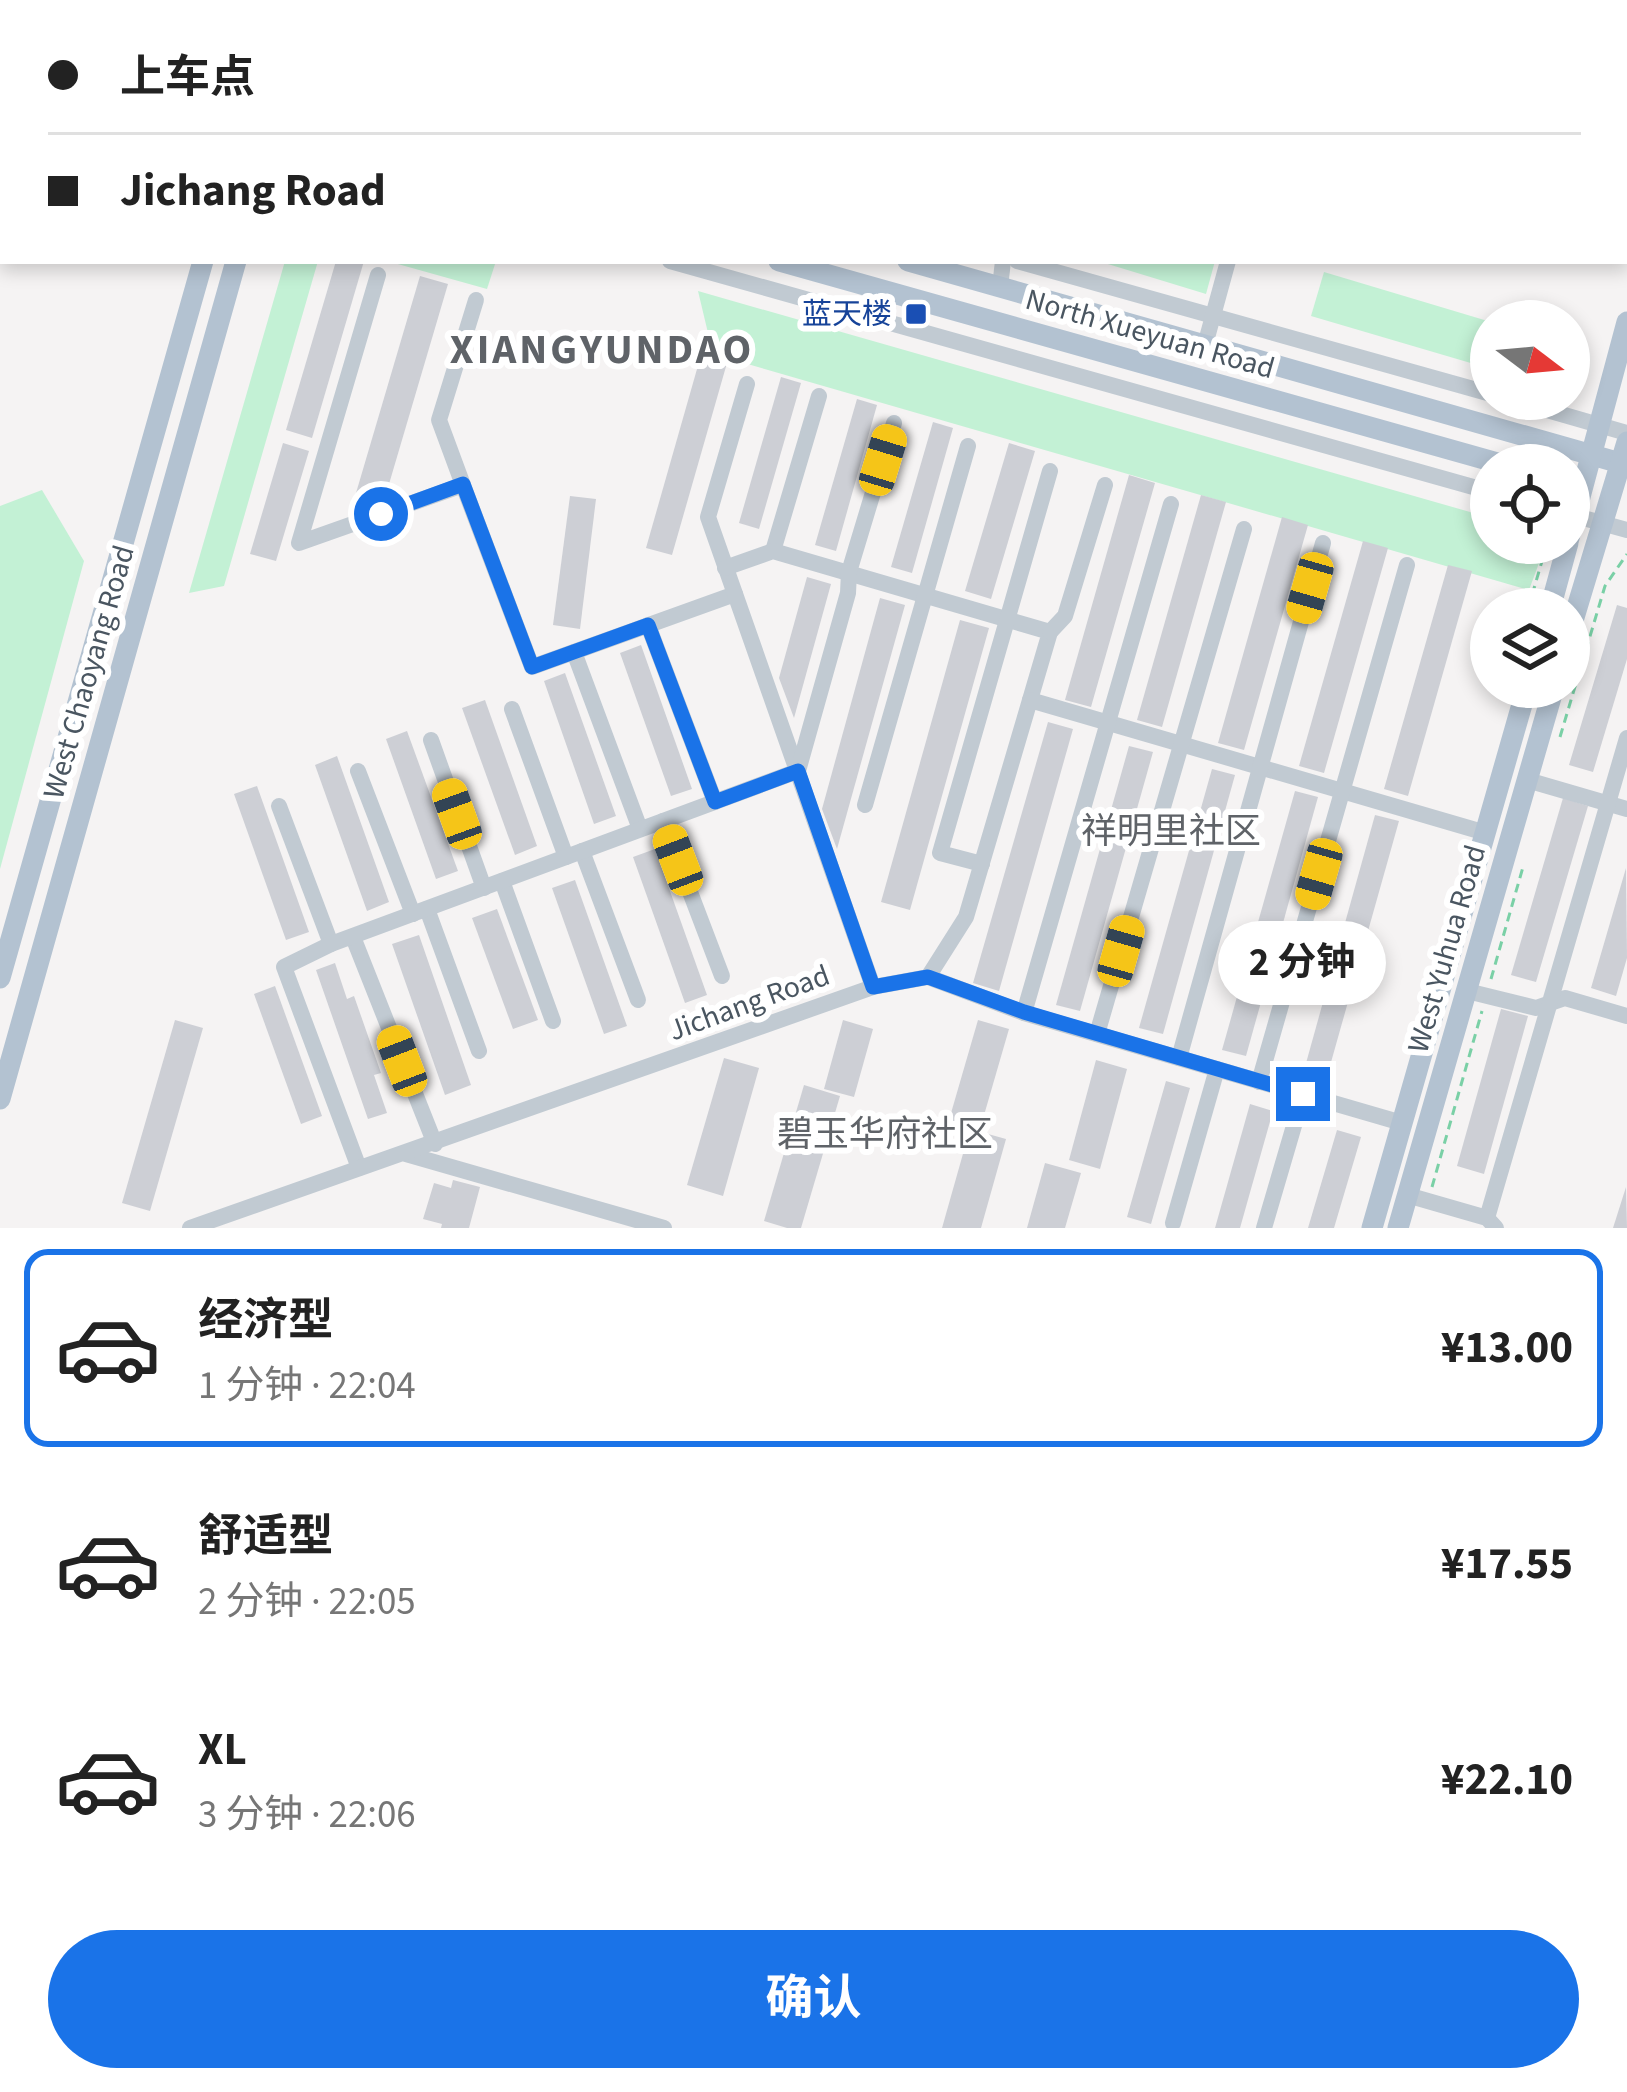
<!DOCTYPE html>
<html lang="zh">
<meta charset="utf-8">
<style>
body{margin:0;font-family:"Source Sans 3","Noto Sans SC",sans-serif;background:#f2f2f2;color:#222;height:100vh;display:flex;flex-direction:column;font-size:45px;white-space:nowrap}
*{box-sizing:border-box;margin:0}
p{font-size:39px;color:#767676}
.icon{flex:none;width:66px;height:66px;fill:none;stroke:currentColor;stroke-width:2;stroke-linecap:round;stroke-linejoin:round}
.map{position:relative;height:1228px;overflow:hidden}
.details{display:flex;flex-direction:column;background:#fff;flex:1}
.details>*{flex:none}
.hud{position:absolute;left:0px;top:0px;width:1629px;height:264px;box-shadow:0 6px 18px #0003;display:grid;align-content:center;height:264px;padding:0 48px;background:#fff}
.needle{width:78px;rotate:106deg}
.fabs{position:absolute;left:1470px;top:300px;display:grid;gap:24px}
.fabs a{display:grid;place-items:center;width:120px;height:120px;border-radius:50%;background:#fff;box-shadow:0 6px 18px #0003;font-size:60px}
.end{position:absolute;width:54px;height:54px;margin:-27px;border:15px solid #1a73e8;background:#fff;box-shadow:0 0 0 6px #fff}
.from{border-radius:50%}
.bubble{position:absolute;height:84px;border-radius:42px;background:#fff;box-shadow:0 6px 18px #0003;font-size:39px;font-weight:700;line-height:84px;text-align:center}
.car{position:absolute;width:36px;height:72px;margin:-36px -18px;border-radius:15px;box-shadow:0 0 9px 3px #0007;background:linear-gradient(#f5c518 24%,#345 0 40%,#f5c518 0 76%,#345 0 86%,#f5c518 0)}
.hud b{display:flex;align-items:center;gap:42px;height:114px;font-size:45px}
.hud b+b{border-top:3px solid #e0e0e0}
.hud i{width:30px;height:30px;background:#222}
ul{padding:21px 0 0;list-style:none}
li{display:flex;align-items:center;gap:36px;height:198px;margin:0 24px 18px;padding:0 24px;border:6px solid transparent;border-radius:24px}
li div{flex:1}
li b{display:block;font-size:45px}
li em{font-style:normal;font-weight:700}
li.current{border-color:#1a73e8}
li>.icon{width:108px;height:108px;stroke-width:1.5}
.action{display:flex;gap:24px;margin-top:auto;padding:24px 48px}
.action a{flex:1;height:138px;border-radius:72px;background:#1a73e8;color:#fff;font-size:48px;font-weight:700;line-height:138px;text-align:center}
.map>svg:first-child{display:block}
</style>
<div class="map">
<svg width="1627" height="1228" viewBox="0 0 1627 1228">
<rect width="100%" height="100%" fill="#f5f3f3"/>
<!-- commercial -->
<path fill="#fdf9ef" d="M330,0H787L329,3Z"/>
<!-- green -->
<g fill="#c3f1d5">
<path d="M285,261H318L224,586L189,593Z"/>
<path d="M387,261H496L487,289Z"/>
<path d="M1098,261H1215L1206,294Z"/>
<path d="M1324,272L1491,322V369L1311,316Z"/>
<path d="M698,291L1491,518V543H1534L1542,555L1529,590L713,354Z"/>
<path d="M42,490L84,561L0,869V506Z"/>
</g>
<!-- building -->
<g fill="#cdcfd5">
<path d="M336,261H364L312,438L286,430Z"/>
<path d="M420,276L448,284L384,501L356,493Z"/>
<path d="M701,355L727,363L672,555L646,548Z"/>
<path d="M781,377L801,383L759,529L739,523Z"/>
<path d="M857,399L877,405L836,551L815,545Z"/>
<path d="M933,422L953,428L912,573L891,567Z"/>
<path d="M283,443L309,451L276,561L250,554Z"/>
<path d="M1009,443L1035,451L991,599L965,591Z"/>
<path d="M1129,475L1155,483L1091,707L1065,700Z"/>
<path d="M1201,495L1226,502L1162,727L1137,720Z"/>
<path d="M570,496L596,499L580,629L553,625Z"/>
<path d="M1282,517L1308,525L1244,750L1218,743Z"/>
<path d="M1363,541L1388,548L1324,773L1299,766Z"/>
<path d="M1448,565L1472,571L1408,796L1384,789Z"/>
<path d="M807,577L831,584L794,718L779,678Z"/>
<path d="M880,598L905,605L837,849L822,809Z"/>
<path d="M1617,605L1627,608V659L1593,772L1569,765Z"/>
<path d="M960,620L989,628L910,910L881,902Z"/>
<path d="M641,645L692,789L671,796L620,653Z"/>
<path d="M565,673L616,816L594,824L544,681Z"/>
<path d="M485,700L537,846L515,855L462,708Z"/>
<path d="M1048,722L1073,729L999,991L973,983Z"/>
<path d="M407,731L458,871L436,879L386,739Z"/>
<path d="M1129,746L1153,752L1080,1011L1056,1005Z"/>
<path d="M337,756L389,902L367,911L315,765Z"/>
<path d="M1212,769L1235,775L1163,1034L1139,1028Z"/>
<path d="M257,786L309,932L286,940L234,794Z"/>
<path d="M1295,791L1318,797L1246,1056L1222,1050Z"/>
<path d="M1563,798L1588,806L1536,982L1511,975Z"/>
<path d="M1375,815L1399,821L1326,1080L1303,1074Z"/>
<path d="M655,849L707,995L685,1003L633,857Z"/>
<path d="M1626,868L1627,958L1616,996L1591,988Z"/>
<path d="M575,880L627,1026L604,1034L552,888Z"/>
<path d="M497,909L538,1020L513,1029L472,918Z"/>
<path d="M419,935L471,1085L445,1095L392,944Z"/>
<path d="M335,963L347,999L354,996L381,1073L374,1075L387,1113L368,1119L316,970Z"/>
<path d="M275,986L322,1116L301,1124L254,994Z"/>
<path d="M1501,1009L1528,1016L1484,1174L1457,1166Z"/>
<path d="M175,1020L203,1028L150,1211L122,1203Z"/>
<path d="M843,1020L873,1029L854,1097L824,1089Z"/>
<path d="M978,1020L1009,1029L980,1129L949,1120Z"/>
<path d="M724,1058L759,1068L723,1196L687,1185Z"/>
<path d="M1096,1060L1127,1069L1100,1169L1069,1160Z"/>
<path d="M1166,1081L1190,1088L1151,1224L1127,1217Z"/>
<path d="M804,1085L840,1096L801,1228H787L764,1221Z"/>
<path d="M1250,1104L1273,1111L1240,1228H1215Z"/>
<path d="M970,1129L1006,1139L981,1228H942Z"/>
<path d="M1337,1130L1361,1137L1334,1228H1308Z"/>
<path d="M1045,1163L1081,1173L1065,1228H1027Z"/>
<path d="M453,1180L480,1187L469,1228H441L442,1224L423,1219L434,1183L451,1188Z"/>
<path d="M1626,1187L1627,1228H1613Z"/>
</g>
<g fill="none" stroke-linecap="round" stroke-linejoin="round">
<!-- path -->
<g stroke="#7ad0a6" stroke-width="3" stroke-dasharray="9 6" stroke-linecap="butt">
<path d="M1528,609L1542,561L1539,543"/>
<path d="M1560,737L1605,586L1627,554"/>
<path d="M1491,979L1523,867"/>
<path d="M1432,1187L1482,1011"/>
</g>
<!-- minor -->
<g stroke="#c1cad2" stroke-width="16">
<path d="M92,0L103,3"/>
<path d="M1150,0L1160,3"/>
<path d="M20,3L22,0"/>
<path d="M362,3L363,0"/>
<path d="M796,3L797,0"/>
<path d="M1078,3L1079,0"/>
<path d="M0,69H3"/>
<path d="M670,261L1491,492"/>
<path d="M1017,261L1491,394"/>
<path d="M378,275L299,543L463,485L532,667L735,594"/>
<path d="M1000,287L1003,261"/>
<path d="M1205,345L1228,261"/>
<path d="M747,384L708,517L873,987"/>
<path d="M1509,399L1627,433"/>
<path d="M463,485L439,420L476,300"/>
<path d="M1569,514L1627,530"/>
<path d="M773,551L819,396"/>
<path d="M725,568L773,551L1050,632L1030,700"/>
<path d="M648,625L715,802"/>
<path d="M1050,632L1065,616L1105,485"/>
<path d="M574,652L640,829"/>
<path d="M512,709L566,857"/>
<path d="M431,740L484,888"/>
<path d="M358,771L413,914"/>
<path d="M1527,780L1627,809"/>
<path d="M865,805L968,446"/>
<path d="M279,806L331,944"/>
<path d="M663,821L722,976"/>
<path d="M582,851L638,1000"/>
<path d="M982,864L940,853L1050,471"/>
<path d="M502,881L553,1021"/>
<path d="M427,909L479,1051"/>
<path d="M353,937L435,1144"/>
<path d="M928,977L966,917L1030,700L1486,833"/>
<path d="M1467,991L1536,1008L1565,998L1627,1016"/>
<path d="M1024,1013L1171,504"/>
<path d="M1097,1034L1244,529"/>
<path d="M1179,1058L1323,543"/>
<path d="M1259,1082L1407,565"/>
<path d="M406,1154L664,1228"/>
<path d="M359,1168L284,967L331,944L798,771L848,593L849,572L894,423"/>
<path d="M1407,1195L1487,1218L1496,1228"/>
<path d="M1487,1218L1627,738"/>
<path d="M1173,1223L1217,1069"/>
<path d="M190,1228L873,987L928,977L1024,1013L1402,1123"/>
<path d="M1264,1228L1303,1095"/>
</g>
<!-- major -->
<g stroke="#b3c2d1" stroke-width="21">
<path d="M276,3V0"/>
<path d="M309,3V0"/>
<path d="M0,6L3,7"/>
<path d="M0,40L3,41"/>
<path d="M779,261L1505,465"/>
<path d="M908,261L1627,465"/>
<path d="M1569,538L1627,322"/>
<path d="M1550,609L1568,543"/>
<path d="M1569,634L1627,442"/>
<path d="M0,978L203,261"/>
<path d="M0,1099L236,261"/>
<path d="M1372,1228L1527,687"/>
<path d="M1398,1228L1554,687"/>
</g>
</g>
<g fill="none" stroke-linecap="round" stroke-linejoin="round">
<!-- route -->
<path stroke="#1a73e8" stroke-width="15" d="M381,514L463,484L532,667L648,625L715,802L798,771L873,987L928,977L1024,1012L1303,1094"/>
</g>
<!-- markers -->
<rect fill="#1a4fb4" stroke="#fff" stroke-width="4.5" x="904" y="302" width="24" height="24" rx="6"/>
<g text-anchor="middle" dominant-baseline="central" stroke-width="12" stroke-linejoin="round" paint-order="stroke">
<!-- transit labels -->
<g font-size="30" fill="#164399" stroke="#fff" text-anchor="end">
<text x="892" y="314">蓝天楼</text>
</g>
<!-- street labels -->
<g font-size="30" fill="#4a5661" stroke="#fff">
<text transform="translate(1150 334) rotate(16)">North Xueyuan Road</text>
<text transform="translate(89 672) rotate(-74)">West Chaoyang Road</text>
<text transform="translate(1447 949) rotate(-74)">West Yuhua Road</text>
<text transform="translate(749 1003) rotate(-20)">Jichang Road</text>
</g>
<!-- quarter labels -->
<g font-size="36" fill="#5f6368" stroke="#fff">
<text x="1171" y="831">祥明里社区</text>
<text x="885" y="1134">碧玉华府社区</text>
</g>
<!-- district labels -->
<g font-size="42" font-weight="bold" letter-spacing="3" fill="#5f6368" stroke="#fff">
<text x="602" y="350">XIANGYUNDAO</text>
</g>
</g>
</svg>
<div class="fabs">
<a><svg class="needle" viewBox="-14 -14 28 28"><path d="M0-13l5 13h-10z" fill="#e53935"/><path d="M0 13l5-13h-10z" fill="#767676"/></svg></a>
<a><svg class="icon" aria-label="locate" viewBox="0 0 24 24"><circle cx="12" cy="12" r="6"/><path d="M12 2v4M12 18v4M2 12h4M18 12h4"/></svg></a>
<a><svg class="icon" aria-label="layers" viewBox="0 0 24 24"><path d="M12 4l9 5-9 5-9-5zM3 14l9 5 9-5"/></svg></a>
</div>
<i class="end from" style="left:381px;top:514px"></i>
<i class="end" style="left:1303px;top:1094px"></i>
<div class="bubble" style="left:1218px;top:921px;width:168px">2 分钟</div>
<i class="car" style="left:883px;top:460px;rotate:17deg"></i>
<i class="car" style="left:1310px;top:588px;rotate:196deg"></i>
<i class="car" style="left:457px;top:814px;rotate:340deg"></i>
<i class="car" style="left:678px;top:860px;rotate:339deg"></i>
<i class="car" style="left:1319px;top:874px;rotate:196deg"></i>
<i class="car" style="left:1121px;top:951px;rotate:16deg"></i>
<i class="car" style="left:402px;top:1061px;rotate:339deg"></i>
<div class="hud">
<b><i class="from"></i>上车点</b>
<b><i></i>Jichang Road</b>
</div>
</div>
<section class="details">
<ul>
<li class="current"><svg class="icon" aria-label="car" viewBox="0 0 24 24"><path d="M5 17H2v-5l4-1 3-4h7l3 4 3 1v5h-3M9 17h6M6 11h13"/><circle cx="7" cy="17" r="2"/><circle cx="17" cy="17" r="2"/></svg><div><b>经济型</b><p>1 分钟 · 22:04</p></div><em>¥13.00</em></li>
<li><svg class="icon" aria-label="car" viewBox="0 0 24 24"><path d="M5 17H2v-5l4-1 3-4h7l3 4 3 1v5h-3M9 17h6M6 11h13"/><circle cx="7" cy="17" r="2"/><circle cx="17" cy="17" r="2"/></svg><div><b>舒适型</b><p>2 分钟 · 22:05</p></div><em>¥17.55</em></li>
<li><svg class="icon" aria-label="car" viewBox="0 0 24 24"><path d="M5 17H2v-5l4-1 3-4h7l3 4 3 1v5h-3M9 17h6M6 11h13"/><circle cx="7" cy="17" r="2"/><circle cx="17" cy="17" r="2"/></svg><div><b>XL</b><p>3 分钟 · 22:06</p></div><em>¥22.10</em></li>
</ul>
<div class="action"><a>确认</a></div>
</section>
